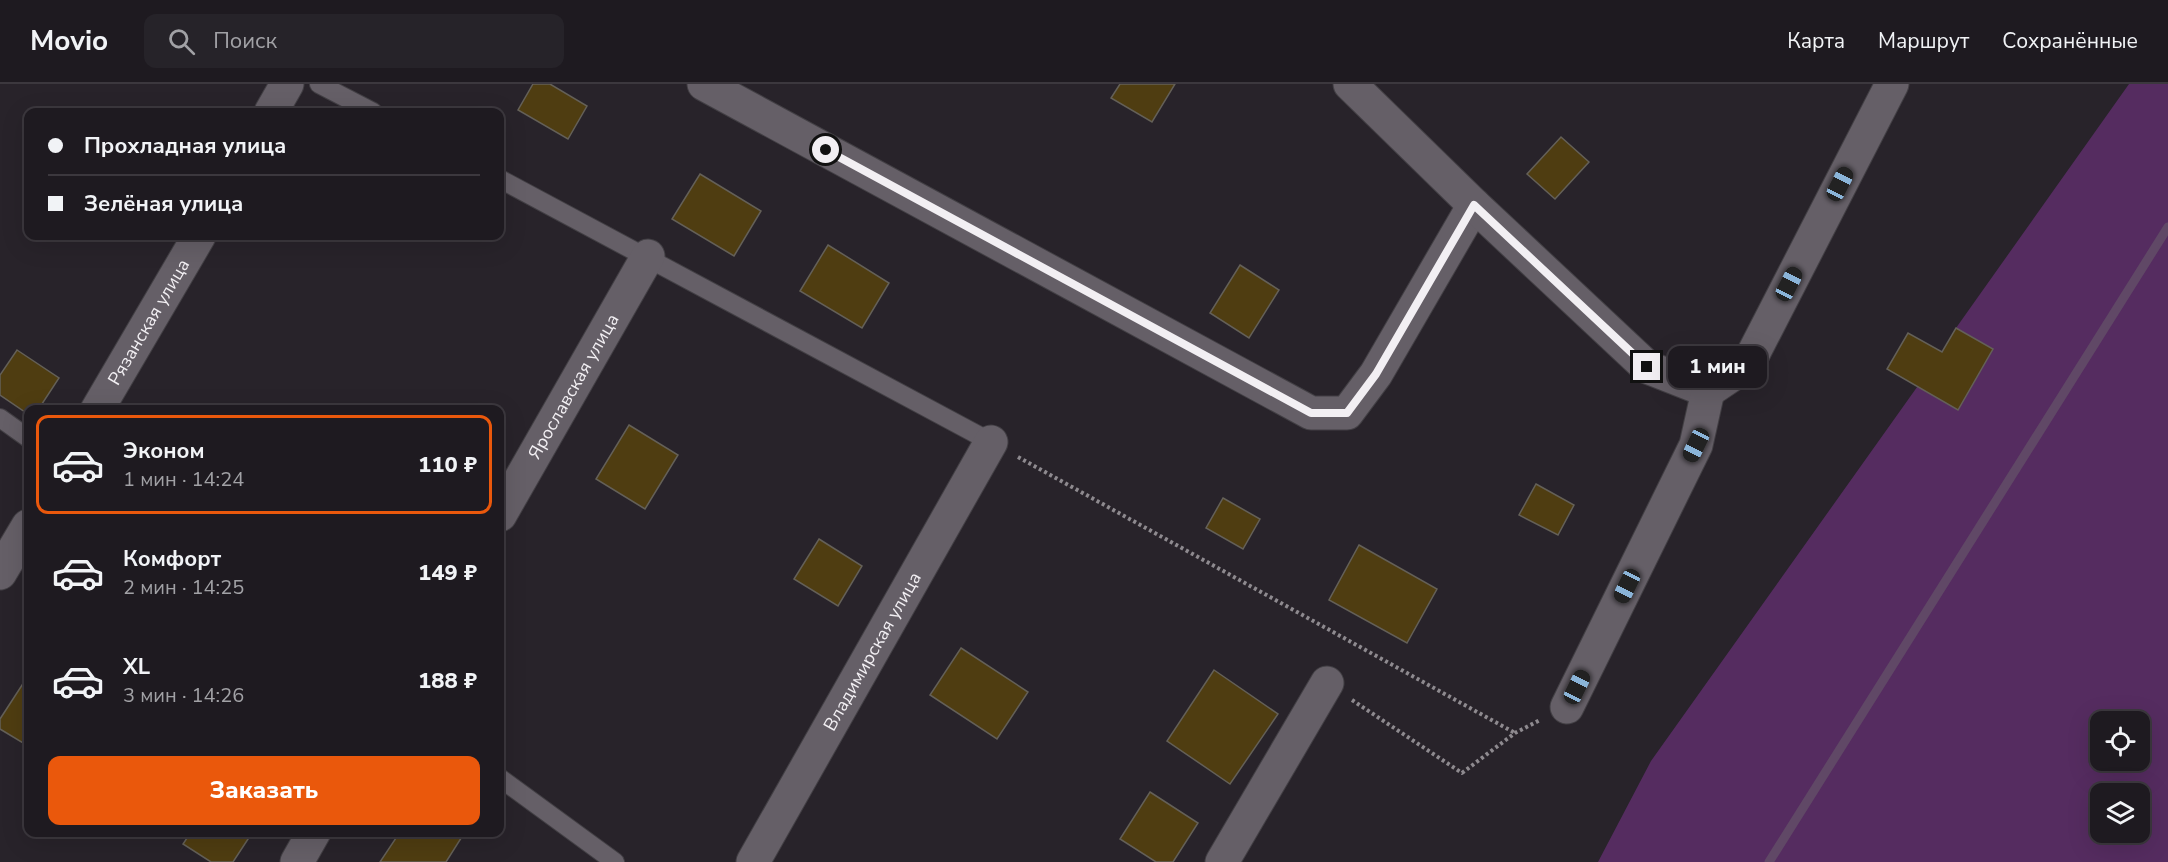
<!DOCTYPE html>
<html lang="ru">
<meta charset="utf-8">
<style>
body{margin:0;font-family:"Nunito Sans",sans-serif;background:#262329;color:#f1f3f6;height:100vh;display:flex;flex-direction:column;font-size:22px;white-space:nowrap}
*{box-sizing:border-box;margin:0}
p{font-size:20px;color:#a1a1a5}
.icon{flex:none;width:33px;height:33px;fill:none;stroke:currentColor;stroke-width:2;stroke-linecap:round;stroke-linejoin:round}
.map{position:relative;flex:1;overflow:hidden}
.side{position:absolute;left:24px;top:321px;width:480px;height:432px;display:flex;flex-direction:column;background:#1e1a20;border-radius:12px;box-shadow:0 6px 24px #0002,0 0 0 2px #3c383e}
.side>*{flex:none}
.hud{position:absolute;left:24px;top:24px;width:480px;height:132px;border-radius:12px;box-shadow:0 6px 24px #0002,0 0 0 2px #3c383e;display:grid;align-content:center;height:132px;padding:0 24px;background:#1e1a20}
.tools{position:absolute;left:2090px;top:627px;display:grid;gap:12px}
.tools a{display:grid;place-items:center;width:60px;height:60px;border-radius:12px;background:#1e1a20;box-shadow:0 6px 24px #0002,0 0 0 2px #3c383e;font-size:30px}
.end{position:absolute;width:27px;height:27px;margin:-14px;border:8px solid #f2eff3;background:#111;box-shadow:0 0 0 3px #111}
.from{border-radius:50%}
.bubble{position:absolute;height:42px;border-radius:12px;background:#1e1a20;box-shadow:0 6px 24px #0002,0 0 0 2px #3c383e;font-size:20px;font-weight:800;line-height:42px;text-align:center}
.car{position:absolute;width:18px;height:36px;margin:-18px -9px;border-radius:8px;box-shadow:0 0 4px 2px #0007;background:linear-gradient(#222 24%,#8ab4d8 0 40%,#222 0 76%,#8ab4d8 0 86%,#222 0)}
.hud b{display:flex;align-items:center;gap:21px;height:57px;font-size:22px}
.hud b+b{border-top:2px solid #3c383e}
.hud i{width:15px;height:15px;background:#f1f3f6}
ul{padding:10px 0 0;list-style:none}
li{display:flex;align-items:center;gap:18px;height:99px;margin:0 12px 9px;padding:0 12px;border:3px solid transparent;border-radius:12px}
li div{flex:1}
li b{display:block;font-size:22px}
li em{font-style:normal;font-weight:800}
li.on{border-color:#ea580c}
li>.icon{width:54px;height:54px;stroke-width:1.5}
.cta{display:flex;gap:12px;margin-top:auto;padding:12px 24px}
.cta a{flex:1;height:69px;border-radius:12px;background:#ea580c;color:#fff;font-size:24px;font-weight:800;line-height:69px;text-align:center}
header{display:flex;align-items:center;gap:36px;box-sizing:border-box;height:84px;padding:0 30px;background:#1e1a20;border-bottom:2px solid #3c383e}
header strong{font-size:28px}
nav{display:flex;gap:33px;margin-inline-start:auto;font-size:21px}
.search{width:420px;height:54px;background:#262329;display:flex;align-items:center;gap:15px;box-sizing:border-box;padding:0 21px;border-radius:12px;color:#a1a1a5;font-size:22px}
.map>svg:first-child{display:block}
</style>
<header>
<strong>Movio</strong>
<div class="search"><svg class="icon" aria-label="search" viewBox="0 0 24 24"><circle cx="10" cy="10" r="6"/><path d="M15 15l6 6"/></svg>Поиск</div>
<nav><a>Карта</a><a>Маршрут</a><a>Сохранённые</a></nav>
</header>
<div class="map">
<svg width="2168" height="778" viewBox="0 0 2168 778">
<rect width="100%" height="100%" fill="#28232a"/>
<!-- green -->
<path fill="#552c60" fill-rule="evenodd" d="M2129,0H2168V778H1598L1651,677L1942,268L1956,244ZM2100,638H2139V676H2100ZM2100,710H2139V748H2100Z"/>
<g fill="none" stroke-linecap="round" stroke-linejoin="round">
<!-- stream -->
<path stroke="#604866" stroke-width="9" d="M1769,778L2168,143"/>
</g>
<!-- building -->
<g fill="#4f3d11" stroke="#646058" stroke-width="1.5">
<path d="M533,0H550L587,22L568,55L518,26Z"/>
<path d="M1120,0H1175L1152,38L1111,14Z"/>
<path d="M1561,53L1589,78L1555,115L1527,90Z"/>
<path d="M700,90L761,127L734,172L672,135Z"/>
<path d="M828,161L889,199L862,244L800,207Z"/>
<path d="M1240,181L1279,206L1249,254L1210,229Z"/>
<path d="M1956,244L1993,265L1958,326L1887,285L1908,249L1942,268Z"/>
<path d="M17,266L59,294L38,326H28V330L0,311V291Z"/>
<path d="M629,341L678,371L645,425L596,395Z"/>
<path d="M1536,400L1574,421L1558,451L1519,431Z"/>
<path d="M1223,414L1260,435L1243,465L1206,444Z"/>
<path d="M819,455L862,482L838,522L794,495Z"/>
<path d="M1359,461L1437,505L1407,559L1329,516Z"/>
<path d="M961,564L1028,608L997,655L930,611Z"/>
<path d="M1214,586L1278,630L1230,700L1167,657Z"/>
<path d="M26,595L28,597V662L0,645V635Z"/>
<path d="M1150,708L1198,739L1173,778H1156L1120,755Z"/>
<path d="M191,748H252V749L233,778H211L183,760Z"/>
<path d="M400,748H465L446,778H380Z"/>
</g>
<g fill="none" stroke-linecap="round" stroke-linejoin="round">
<!-- service casing -->
<g stroke="#423f44" stroke-width="20">
<g id="service">
<path d="M319,0L373,28"/>
<path d="M500,95L991,358"/>
<path d="M0,334L28,354"/>
<path d="M500,694L615,778"/>
</g>
</g>
<!-- minor casing -->
<g stroke="#423f44" stroke-width="35">
<g id="minor">
<path d="M704,0L1311,329H1347L1376,290L1474,121"/>
<path d="M1350,0L1474,121L1647,283L1708,307L1748,280L1892,0"/>
<path d="M271,28L287,0"/>
<path id="s1" d="M97,326L199,152"/>
<path id="s2" d="M500,431L648,172"/>
<path d="M0,489L28,442"/>
<path d="M1567,623L1696,361L1708,307"/>
<path d="M297,778L314,748"/>
<path id="s3" d="M753,778L991,358"/>
<path d="M1222,778L1327,599"/>
</g>
</g>
<!-- path -->
<g stroke="#8e8a8f" stroke-width="4" stroke-dasharray="3 3" stroke-linecap="butt">
<path d="M1018,373L1515,649"/>
<path d="M1352,616L1462,689L1515,649L1540,636"/>
</g>
<!-- service -->
<use href="#service" stroke="#655f67" stroke-width="18"/>
<!-- minor -->
<use href="#minor" stroke="#655f67" stroke-width="33"/>
</g>
<g fill="none" stroke-linecap="round" stroke-linejoin="round">
<!-- route -->
<path stroke="#f2eff3" stroke-width="8" d="M826,66L1311,329H1347L1376,290L1474,121L1647,283"/>
</g>
<g text-anchor="middle" dominant-baseline="central" stroke-width="4.5" stroke-linejoin="round" paint-order="stroke">
<!-- street labels -->
<g font-size="18" fill="#f2eff3" stroke="#28232a">
<text stroke="none"><textPath href="#s1" startOffset="102">Рязанская улица</textPath></text>
<text stroke="none"><textPath href="#s2" startOffset="148">Ярославская улица</textPath></text>
<text stroke="none"><textPath href="#s3" startOffset="242">Владимирская улица</textPath></text>
</g>
</g>
</svg>
<div class="tools">
<a><svg class="icon" aria-label="locate" viewBox="0 0 24 24"><circle cx="12" cy="12" r="6"/><path d="M12 2v4M12 18v4M2 12h4M18 12h4"/></svg></a>
<a><svg class="icon" aria-label="layers" viewBox="0 0 24 24"><path d="M12 4l9 5-9 5-9-5zM3 14l9 5 9-5"/></svg></a>
</div>
<i class="end from" style="left:826px;top:66px"></i>
<i class="end" style="left:1647px;top:283px"></i>
<div class="bubble" style="left:1668px;top:262px;width:99px">1 мин</div>
<i class="car" style="left:1840px;top:100px;rotate:27deg"></i>
<i class="car" style="left:1789px;top:200px;rotate:27deg"></i>
<i class="car" style="left:1696px;top:361px;rotate:206deg"></i>
<i class="car" style="left:1627px;top:502px;rotate:206deg"></i>
<i class="car" style="left:1577px;top:603px;rotate:26deg"></i>
<div class="hud">
<b><i class="from"></i>Прохладная улица</b>
<b><i></i>Зелёная улица</b>
</div>
<section class="side">
<ul>
<li class="on"><svg class="icon" aria-label="car" viewBox="0 0 24 24"><path d="M5 17H2v-5l4-1 3-4h7l3 4 3 1v5h-3M9 17h6M6 11h13"/><circle cx="7" cy="17" r="2"/><circle cx="17" cy="17" r="2"/></svg><div><b>Эконом</b><p>1 мин · 14:24</p></div><em>110 ₽</em></li>
<li><svg class="icon" aria-label="car" viewBox="0 0 24 24"><path d="M5 17H2v-5l4-1 3-4h7l3 4 3 1v5h-3M9 17h6M6 11h13"/><circle cx="7" cy="17" r="2"/><circle cx="17" cy="17" r="2"/></svg><div><b>Комфорт</b><p>2 мин · 14:25</p></div><em>149 ₽</em></li>
<li><svg class="icon" aria-label="car" viewBox="0 0 24 24"><path d="M5 17H2v-5l4-1 3-4h7l3 4 3 1v5h-3M9 17h6M6 11h13"/><circle cx="7" cy="17" r="2"/><circle cx="17" cy="17" r="2"/></svg><div><b>XL</b><p>3 мин · 14:26</p></div><em>188 ₽</em></li>
</ul>
<div class="cta"><a>Заказать</a></div>
</section>
</div>
